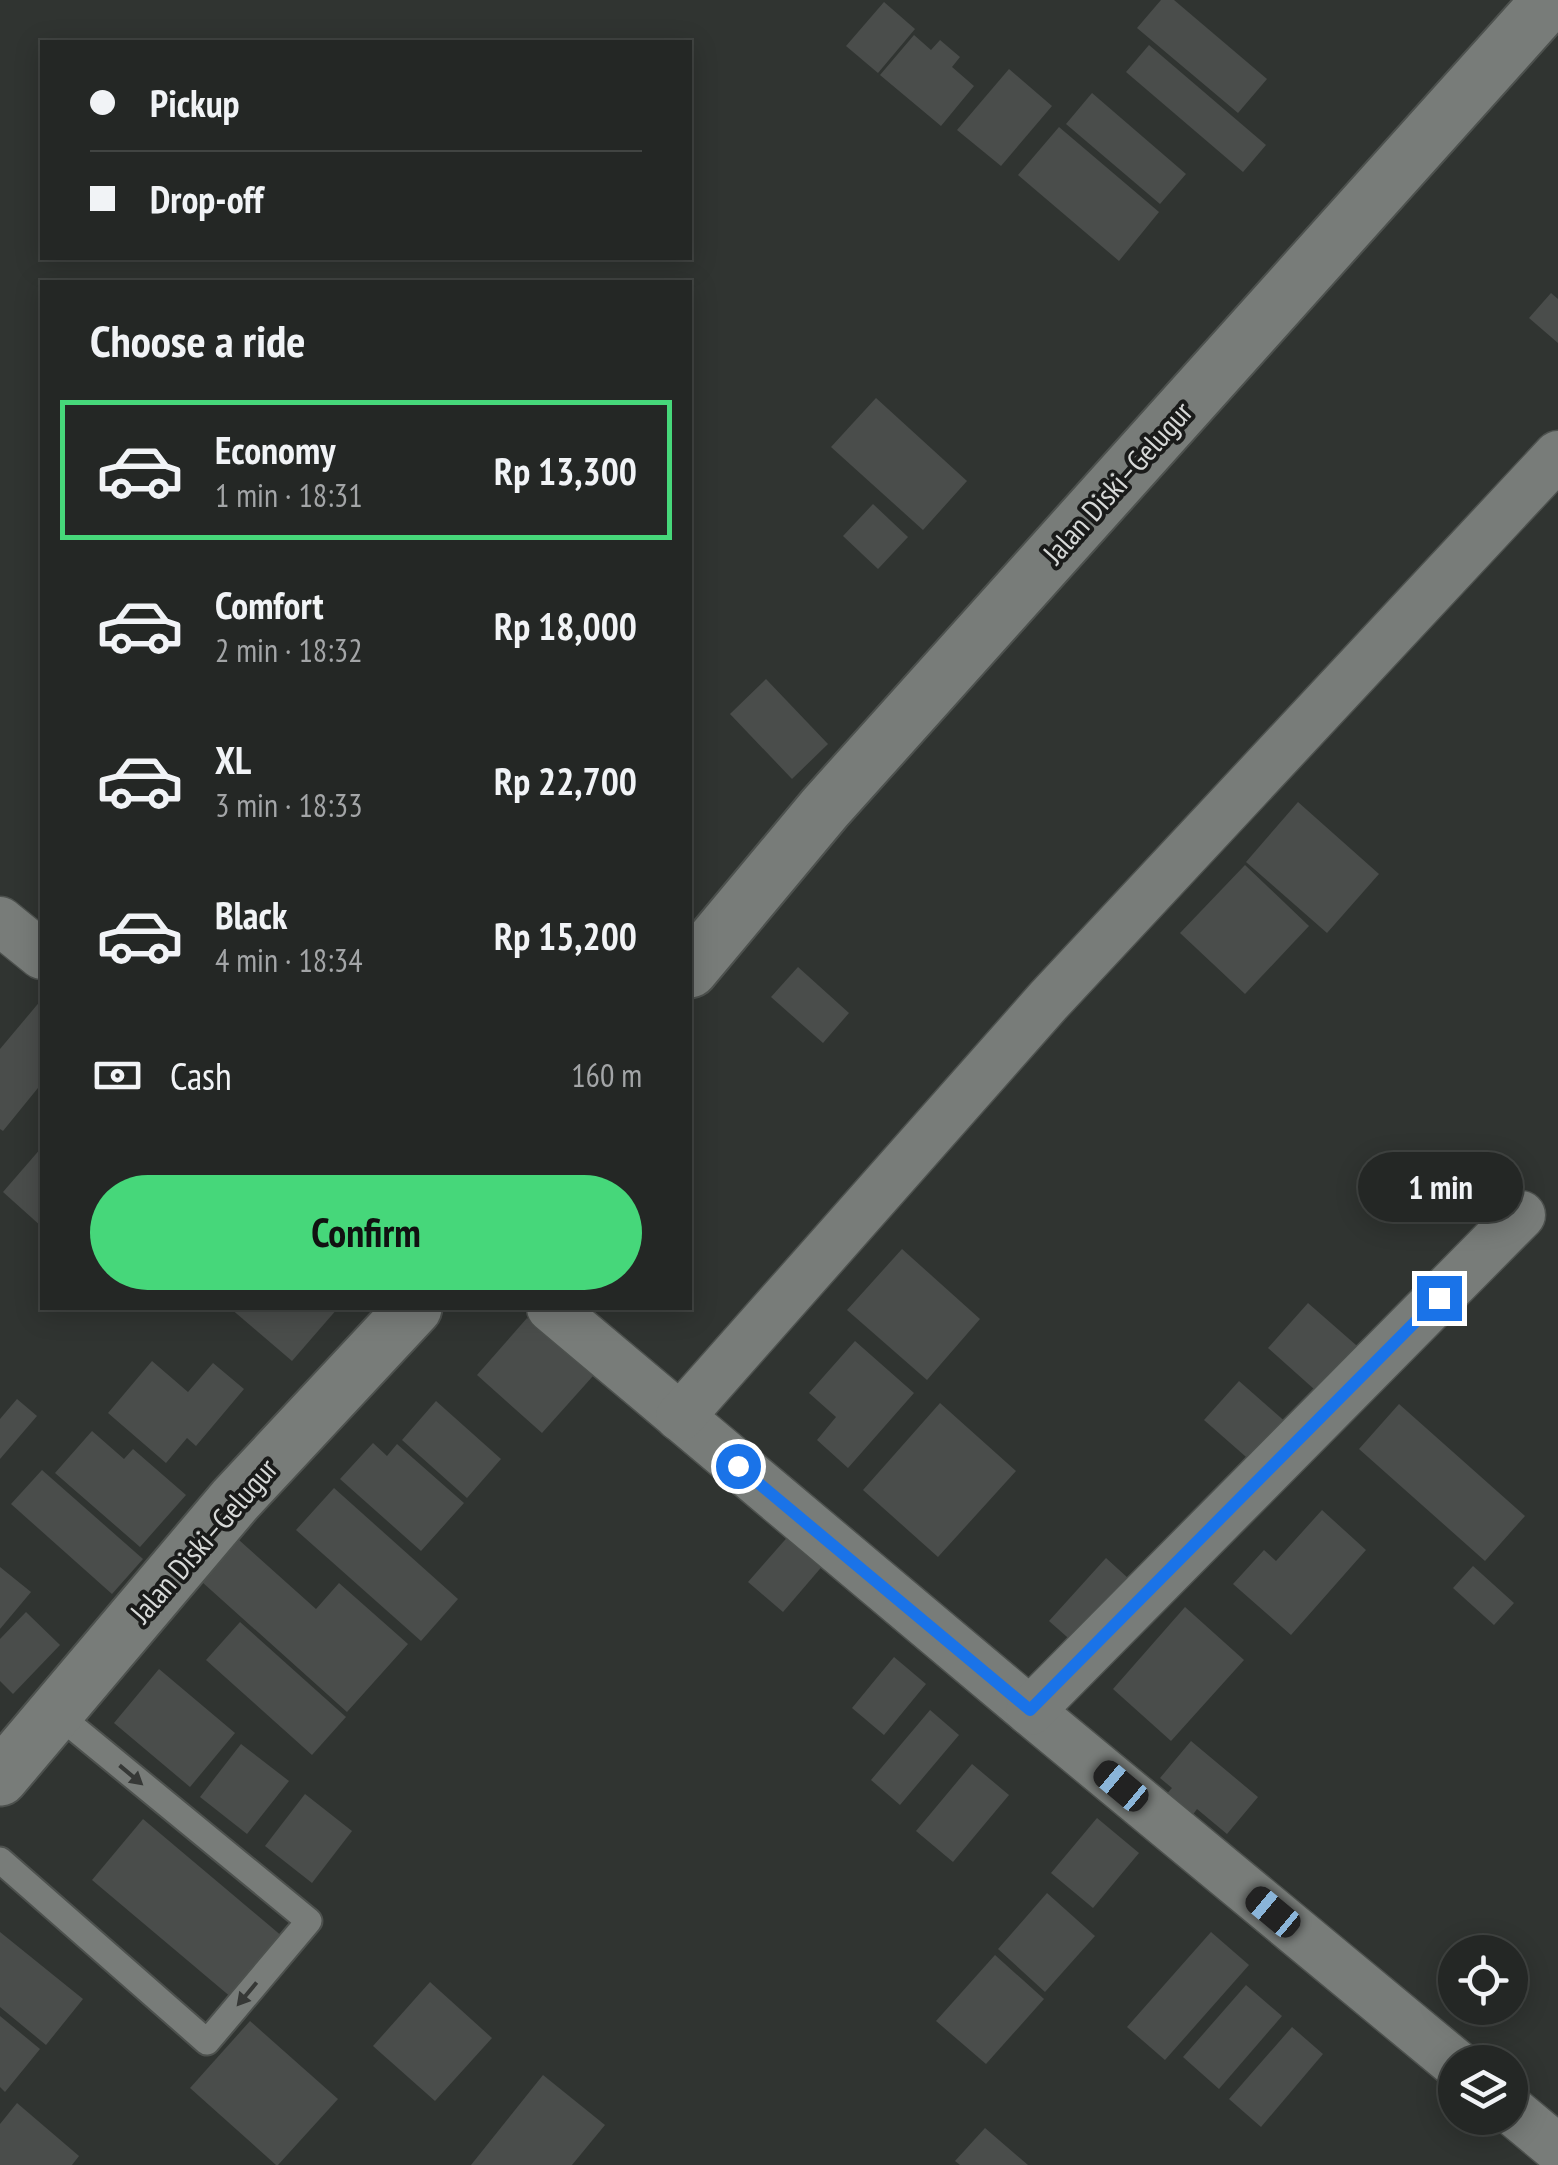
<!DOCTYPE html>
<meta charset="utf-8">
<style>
body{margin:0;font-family:"PT Sans Narrow",sans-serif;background:#2c2f2d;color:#f1f3f6;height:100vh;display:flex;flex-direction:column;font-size:38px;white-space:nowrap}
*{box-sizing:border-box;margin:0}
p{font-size:32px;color:#a3a5a7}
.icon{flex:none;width:55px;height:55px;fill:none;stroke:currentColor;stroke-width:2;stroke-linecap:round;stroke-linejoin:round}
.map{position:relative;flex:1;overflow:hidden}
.side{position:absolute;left:40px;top:280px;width:652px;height:1030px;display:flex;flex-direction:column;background:#242725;border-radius:0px;box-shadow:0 5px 25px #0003,0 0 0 2px #414442}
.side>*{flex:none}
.guide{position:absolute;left:40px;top:40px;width:652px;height:220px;border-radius:0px;box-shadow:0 5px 25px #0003,0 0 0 2px #414442;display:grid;align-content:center;height:220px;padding:0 50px;background:#242725}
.buttons{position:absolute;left:1438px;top:1935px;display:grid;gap:20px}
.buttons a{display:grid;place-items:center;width:90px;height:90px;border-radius:50%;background:#242725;box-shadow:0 5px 25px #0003,0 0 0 2px #414442;font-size:50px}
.end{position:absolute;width:45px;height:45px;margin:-22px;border:12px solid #1a73e8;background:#fff;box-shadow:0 0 0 5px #fff}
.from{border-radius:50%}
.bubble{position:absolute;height:70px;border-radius:35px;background:#242725;box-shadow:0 5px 25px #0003,0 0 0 2px #414442;font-size:32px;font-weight:700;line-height:70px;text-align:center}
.car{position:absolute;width:30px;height:60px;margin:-30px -15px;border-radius:12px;box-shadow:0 0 8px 2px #0007;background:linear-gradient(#222 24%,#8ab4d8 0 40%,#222 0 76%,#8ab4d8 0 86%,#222 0)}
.guide b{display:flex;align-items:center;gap:35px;height:95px;font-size:38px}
.guide b+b{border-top:2px solid #414442}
.guide i{width:25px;height:25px;background:#f1f3f6}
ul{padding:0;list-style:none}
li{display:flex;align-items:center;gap:30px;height:140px;margin:0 20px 15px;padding:0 30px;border:5px solid transparent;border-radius:0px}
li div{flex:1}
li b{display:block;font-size:38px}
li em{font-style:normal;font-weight:700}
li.current{border-color:#46d77a}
li>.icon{width:90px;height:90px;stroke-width:1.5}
h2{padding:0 50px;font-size:45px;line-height:120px}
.pay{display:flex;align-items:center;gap:25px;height:110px;padding:0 50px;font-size:38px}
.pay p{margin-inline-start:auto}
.button{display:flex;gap:20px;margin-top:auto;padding:20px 50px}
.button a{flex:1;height:115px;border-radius:60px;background:#46d77a;color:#111;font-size:40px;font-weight:700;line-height:115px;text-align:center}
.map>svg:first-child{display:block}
</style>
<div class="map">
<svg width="1558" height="2165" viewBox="0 0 1558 2165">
<rect width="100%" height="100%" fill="#303431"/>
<!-- building -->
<g fill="#4a4d4b">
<path d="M1161,0H1174L1267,79L1238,113L1137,28Z"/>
<path d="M884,2L915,29L878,73L846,46Z"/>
<path d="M914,35L931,50L940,40L960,57L952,67L974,86L941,126L880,75Z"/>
<path d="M1149,45L1266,145L1243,172L1126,72Z"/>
<path d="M1009,69L1052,106L1001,166L957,130Z"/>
<path d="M1092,93L1186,174L1160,204L1066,124Z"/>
<path d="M1059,127L1159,212L1119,261L1018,175Z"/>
<path d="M1551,293L1558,299V343L1529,318Z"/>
<path d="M876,398L967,481L923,530L831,447Z"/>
<path d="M873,504L908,537L878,569L843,536Z"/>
<path d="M766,679L828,744L792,779L730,714Z"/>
<path d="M1298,802L1379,874L1327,933L1246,862Z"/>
<path d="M1245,865L1309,926L1245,994L1180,933Z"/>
<path d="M798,967L849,1013L823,1043L771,997Z"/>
<path d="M42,999V1083L3,1131L0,1129V1049Z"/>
<path d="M42,1147V1227L3,1192Z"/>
<path d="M902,1249L980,1319L927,1380L847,1310Z"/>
<path d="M1308,1303L1364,1352L1324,1398L1268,1348Z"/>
<path d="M230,1308H338L292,1361Z"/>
<path d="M527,1318L593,1376L542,1433L477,1375Z"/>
<path d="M855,1341L914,1393L848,1468L817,1440L836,1417L809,1393Z"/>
<path d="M152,1361L188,1392L213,1363L244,1389L196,1446L187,1438L166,1463L108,1413Z"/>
<path d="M1239,1381L1297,1432L1262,1471L1204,1420Z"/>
<path d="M17,1399L37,1416L0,1459V1419Z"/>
<path d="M436,1401L501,1459L467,1498L402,1440Z"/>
<path d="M940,1403L1016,1471L938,1557L863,1490Z"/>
<path d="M1399,1404L1525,1516L1485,1561L1359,1449Z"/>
<path d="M92,1431L124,1459L133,1449L186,1495L140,1547L55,1473Z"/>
<path d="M373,1443L387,1456L397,1444L464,1503L421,1551L340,1479Z"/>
<path d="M42,1470L143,1559L112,1594L11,1504Z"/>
<path d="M334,1488L458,1599L421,1641L296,1530Z"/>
<path d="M1322,1510L1366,1550L1291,1635L1233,1584L1264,1550L1276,1561Z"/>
<path d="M791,1533L825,1563L783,1612L748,1582Z"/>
<path d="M239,1540L316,1609L339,1583L408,1644L347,1712L202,1582Z"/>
<path d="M1106,1558L1140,1589L1084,1652L1049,1621Z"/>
<path d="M1473,1566L1514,1603L1494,1625L1453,1588Z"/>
<path d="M0,1567L31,1592L0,1629Z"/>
<path d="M1185,1607L1244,1660L1171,1741L1113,1689Z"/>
<path d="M26,1612L60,1645L13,1694L0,1681V1639Z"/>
<path d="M240,1622L346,1717L312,1755L206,1660Z"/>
<path d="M894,1657L926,1684L884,1735L852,1708Z"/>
<path d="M159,1669L235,1733L190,1787L114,1723Z"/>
<path d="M930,1710L959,1735L900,1805L871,1780Z"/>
<path d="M1191,1741L1258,1797L1227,1834L1197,1809L1189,1820L1163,1798L1172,1788L1160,1778Z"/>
<path d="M241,1744L289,1781L247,1834L200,1797Z"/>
<path d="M972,1764L1009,1795L953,1862L916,1831Z"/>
<path d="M305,1794L352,1831L312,1883L265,1846Z"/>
<path d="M1097,1818L1139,1853L1093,1908L1051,1873Z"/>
<path d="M143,1819L283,1937L232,1998L92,1880Z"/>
<path d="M1047,1893L1095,1936L1045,1992L998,1949Z"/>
<path d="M0,1932L83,1999L46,2045L0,2007Z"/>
<path d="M1211,1932L1249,1965L1165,2060L1127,2027Z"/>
<path d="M995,1955L1044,1999L986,2064L936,2021Z"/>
<path d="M430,1982L492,2038L435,2101L373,2046Z"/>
<path d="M1246,1985L1282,2016L1219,2089L1183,2057Z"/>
<path d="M0,2016L40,2049L5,2092L0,2087Z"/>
<path d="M250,2021L338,2099L278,2165H276L190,2088Z"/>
<path d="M1292,2027L1323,2054L1261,2127L1229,2099Z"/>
<path d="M543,2075L605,2125L572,2165H471Z"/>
<path d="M17,2103L79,2156L72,2165H0V2124Z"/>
<path d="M985,2128L1028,2165H960L955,2161Z"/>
</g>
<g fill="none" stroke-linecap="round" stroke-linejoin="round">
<!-- lane casing -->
<g stroke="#4d514e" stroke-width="29">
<path id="lane" d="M0,1860L207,2042L309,1921L56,1713"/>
</g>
<!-- street casing -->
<g stroke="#4d514e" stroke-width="51">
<g id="street">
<path d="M0,921L42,955"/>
<path d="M551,1308L1030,1711L1455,2063"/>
<path d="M680,1417L1049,1000L1558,455"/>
<path d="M1030,1711L1521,1215"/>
<path d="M1510,2109L1558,2149"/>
</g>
</g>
<!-- secondary casing -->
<g stroke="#4d514e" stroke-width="59">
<g id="secondary">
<path d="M690,970L825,808L1550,0"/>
<path d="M0,1778L235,1500L414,1308"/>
</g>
</g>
<!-- lane -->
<use href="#lane" stroke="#787c79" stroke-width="25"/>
<!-- street -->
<use href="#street" stroke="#787c79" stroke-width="48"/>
<!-- secondary -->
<use href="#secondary" stroke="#787c79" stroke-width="55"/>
</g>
<!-- one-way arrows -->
<defs><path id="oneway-solid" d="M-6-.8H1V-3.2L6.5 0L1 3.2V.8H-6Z" transform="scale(2.5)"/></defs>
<g fill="#363836">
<use href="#oneway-solid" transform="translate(131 1775) rotate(40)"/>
<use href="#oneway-solid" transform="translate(247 1994) rotate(130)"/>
</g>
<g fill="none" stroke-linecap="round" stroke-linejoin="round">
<!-- route -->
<path stroke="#1a73e8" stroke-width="12" d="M738,1466L1030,1710L1439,1298"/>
</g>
<g text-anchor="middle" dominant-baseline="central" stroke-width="8" stroke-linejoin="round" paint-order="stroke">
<!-- street labels -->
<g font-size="30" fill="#d7d9d8" stroke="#1a1b1a">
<text transform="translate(1117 482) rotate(-48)">Jalan Diski–Gelugur</text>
<text transform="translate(203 1540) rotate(-49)">Jalan Diski–Gelugur</text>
</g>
</g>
</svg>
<div class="buttons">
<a><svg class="icon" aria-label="locate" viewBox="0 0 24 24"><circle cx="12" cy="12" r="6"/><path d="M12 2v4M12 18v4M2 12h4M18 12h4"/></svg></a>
<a><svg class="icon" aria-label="layers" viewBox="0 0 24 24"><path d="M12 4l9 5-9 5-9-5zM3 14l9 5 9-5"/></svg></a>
</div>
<i class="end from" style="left:738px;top:1466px"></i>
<i class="end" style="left:1439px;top:1298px"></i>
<div class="bubble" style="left:1358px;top:1152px;width:165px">1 min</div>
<i class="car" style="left:1121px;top:1786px;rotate:310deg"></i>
<i class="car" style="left:1273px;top:1912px;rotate:310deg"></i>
<div class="guide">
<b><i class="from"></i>Pickup</b>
<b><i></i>Drop-off</b>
</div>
<section class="side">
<h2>Choose a ride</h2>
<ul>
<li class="current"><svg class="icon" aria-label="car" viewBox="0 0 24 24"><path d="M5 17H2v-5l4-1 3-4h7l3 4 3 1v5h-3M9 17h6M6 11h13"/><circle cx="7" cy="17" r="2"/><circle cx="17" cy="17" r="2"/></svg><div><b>Economy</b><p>1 min · 18:31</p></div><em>Rp 13,300</em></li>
<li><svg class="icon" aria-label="car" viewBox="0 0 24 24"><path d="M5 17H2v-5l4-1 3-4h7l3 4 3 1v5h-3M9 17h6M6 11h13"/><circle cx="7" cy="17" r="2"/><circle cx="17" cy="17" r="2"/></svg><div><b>Comfort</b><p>2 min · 18:32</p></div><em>Rp 18,000</em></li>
<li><svg class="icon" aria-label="car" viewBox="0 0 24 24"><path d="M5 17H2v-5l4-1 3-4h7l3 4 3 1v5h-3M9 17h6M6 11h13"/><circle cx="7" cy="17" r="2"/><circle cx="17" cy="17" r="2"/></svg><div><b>XL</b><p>3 min · 18:33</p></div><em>Rp 22,700</em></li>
<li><svg class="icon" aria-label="car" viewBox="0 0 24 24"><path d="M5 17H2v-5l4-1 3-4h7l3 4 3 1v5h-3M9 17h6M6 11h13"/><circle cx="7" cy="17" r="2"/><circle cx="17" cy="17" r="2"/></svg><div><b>Black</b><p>4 min · 18:34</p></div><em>Rp 15,200</em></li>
</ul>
<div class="pay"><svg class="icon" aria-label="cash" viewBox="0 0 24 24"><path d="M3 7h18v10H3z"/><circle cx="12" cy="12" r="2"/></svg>Cash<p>160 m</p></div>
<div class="button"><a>Confirm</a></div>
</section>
</div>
